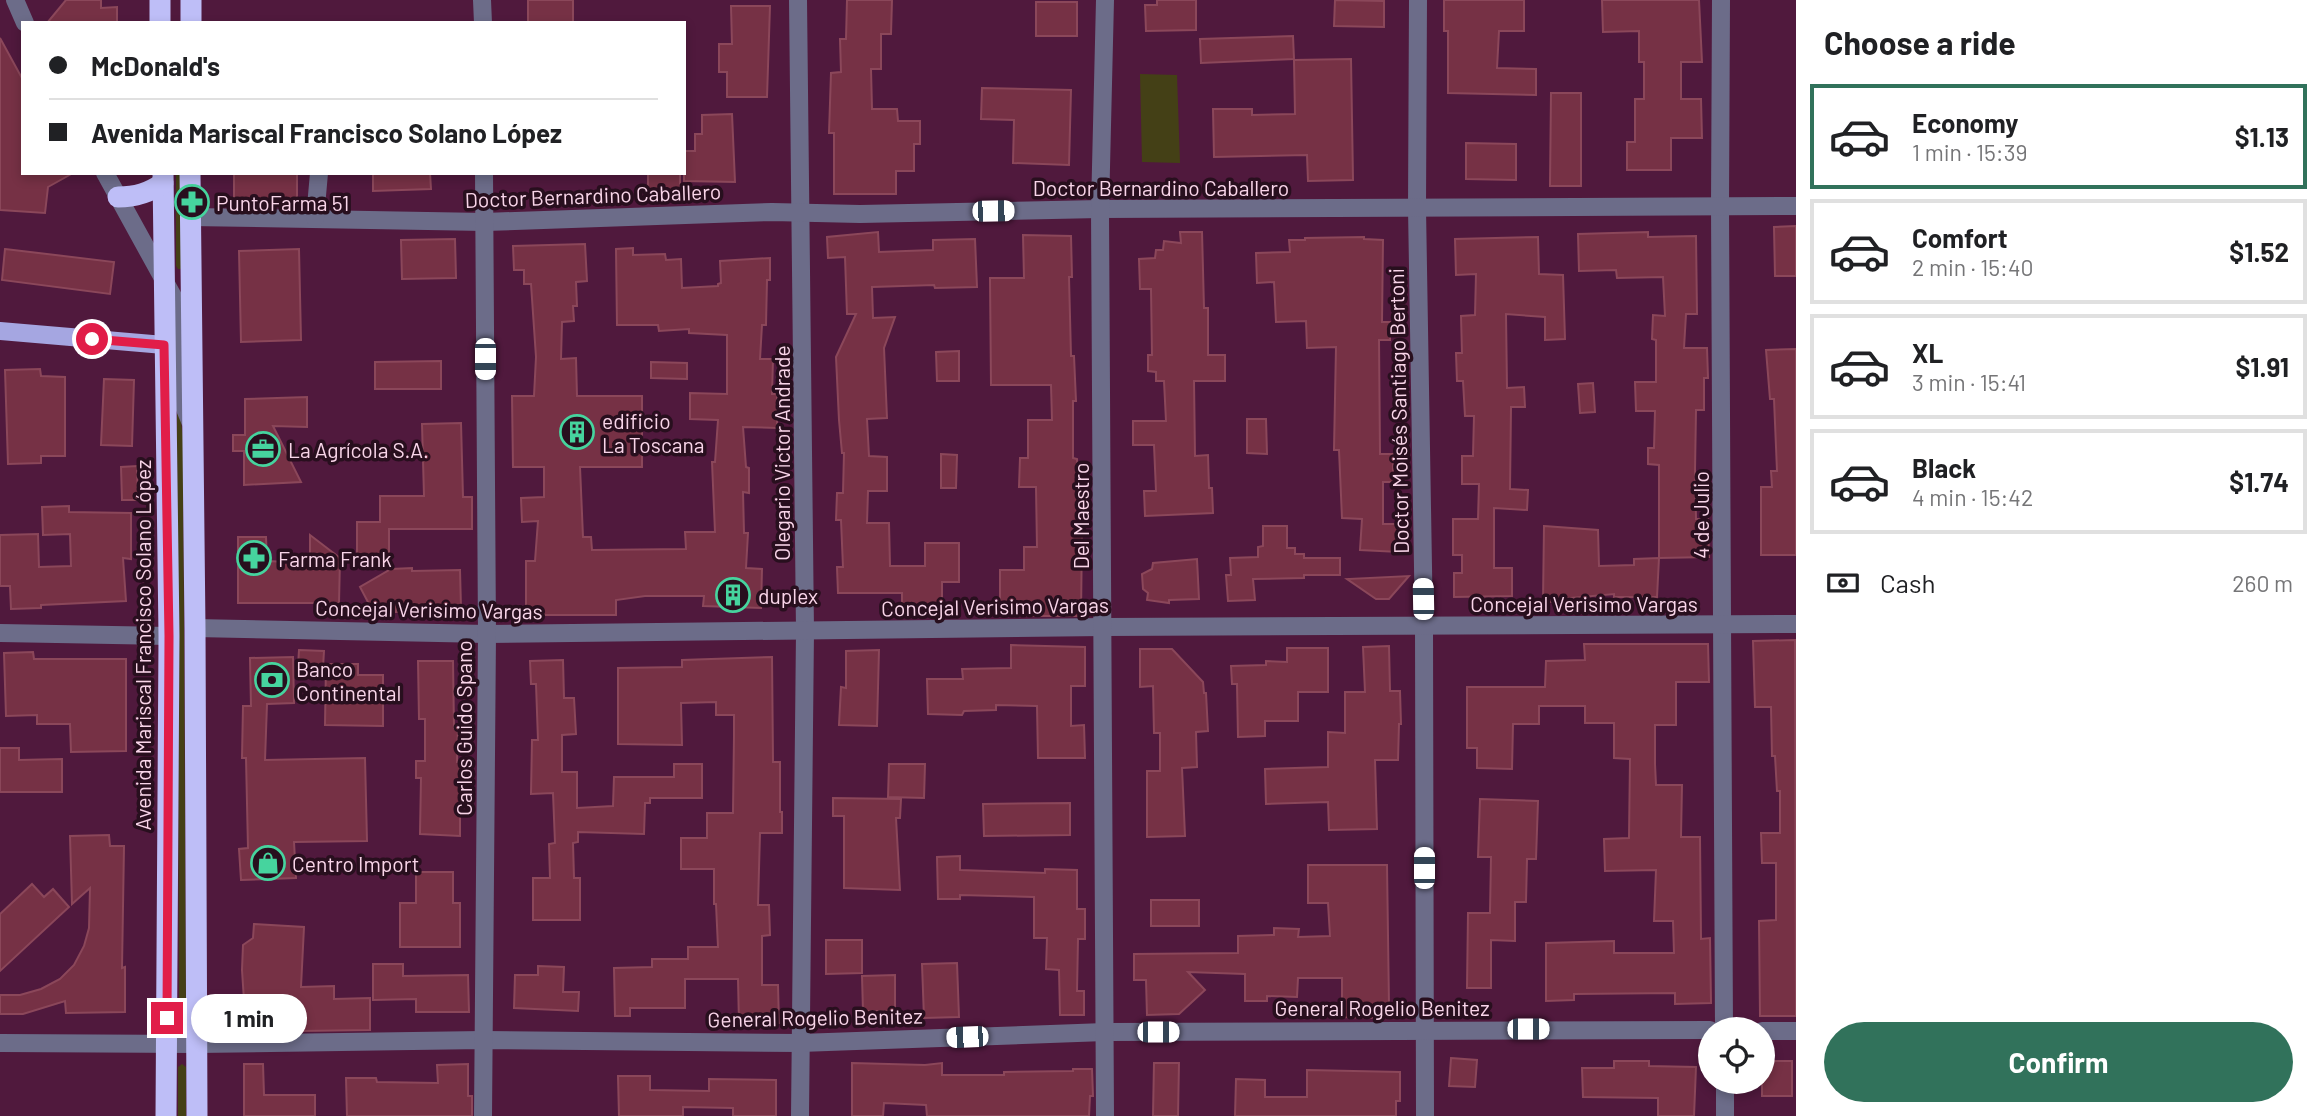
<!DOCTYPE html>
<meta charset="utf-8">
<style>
body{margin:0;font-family:Barlow,sans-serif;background:#f6f6f6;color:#202124;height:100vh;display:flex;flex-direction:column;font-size:26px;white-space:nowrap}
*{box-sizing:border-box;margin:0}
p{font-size:23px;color:#757577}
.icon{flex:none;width:38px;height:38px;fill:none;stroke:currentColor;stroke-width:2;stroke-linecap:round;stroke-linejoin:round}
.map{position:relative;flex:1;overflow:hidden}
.details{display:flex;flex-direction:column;background:#fff;width:525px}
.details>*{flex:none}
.guide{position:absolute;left:21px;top:21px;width:665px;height:154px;border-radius:0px;box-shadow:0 4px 10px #0003;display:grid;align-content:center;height:154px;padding:0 28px;background:#fff}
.buttons{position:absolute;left:1698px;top:1017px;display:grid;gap:14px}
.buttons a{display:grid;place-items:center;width:77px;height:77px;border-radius:50%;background:#fff;box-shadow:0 4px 10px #0003;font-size:35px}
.end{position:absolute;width:32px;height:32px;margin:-16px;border:9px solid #e11d48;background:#fff;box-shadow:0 0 0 4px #fff}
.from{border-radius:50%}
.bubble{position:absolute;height:49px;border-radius:24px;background:#fff;box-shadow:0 4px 10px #0003;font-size:23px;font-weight:700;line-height:49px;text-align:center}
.car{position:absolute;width:21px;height:42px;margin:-21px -10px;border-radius:9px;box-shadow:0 0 5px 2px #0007;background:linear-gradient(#fff 24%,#345 0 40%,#fff 0 76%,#345 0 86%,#fff 0)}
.guide b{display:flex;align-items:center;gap:24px;height:66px;font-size:26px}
.guide b+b{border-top:2px solid #e0e0e0}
.guide i{width:18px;height:18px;background:#202124}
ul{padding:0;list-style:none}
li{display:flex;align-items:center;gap:21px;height:105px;margin:0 14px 10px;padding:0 14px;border:4px solid #e0e0e0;border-radius:0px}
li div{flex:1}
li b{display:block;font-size:26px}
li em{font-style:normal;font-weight:700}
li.selected{border-color:#31725b}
li>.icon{width:63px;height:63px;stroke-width:1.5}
h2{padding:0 28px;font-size:32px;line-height:84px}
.pay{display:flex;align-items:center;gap:18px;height:77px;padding:0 28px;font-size:26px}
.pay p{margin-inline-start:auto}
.primary-button{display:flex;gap:14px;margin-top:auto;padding:14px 28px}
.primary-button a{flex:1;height:80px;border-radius:42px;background:#31725b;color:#fff;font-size:28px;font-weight:700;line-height:80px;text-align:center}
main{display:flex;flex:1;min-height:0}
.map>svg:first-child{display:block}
</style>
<main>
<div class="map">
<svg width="1796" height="1116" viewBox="0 0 1796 1116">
<rect width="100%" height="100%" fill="#50193d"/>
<!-- green -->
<g fill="#444016">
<path d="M1140,74L1177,75L1180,163L1142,162Z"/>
<path d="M176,173H182L181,269H178L176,266Z"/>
<path d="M177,413L180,415L183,436L186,1015L183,1018L179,1015Z"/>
<path d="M182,1064L186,1067V1116H178V1067Z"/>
</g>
<!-- building -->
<g fill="#763145" stroke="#8b475a" stroke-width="2">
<path d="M66,0H101V8L117,7V23H47Z"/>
<rect x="528" y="0" width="45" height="23"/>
<path d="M847,0H892L891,34H881V69H871L872,109H897L898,121H920V144H914V171H896V194H834V133H829L831,73L841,72L840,39H846Z"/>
<path d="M1157,0H1196V30L1146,31L1145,5H1157Z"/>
<path d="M1335,0L1384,1V27L1334,26Z"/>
<path d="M1444,0H1524V31H1499L1497,68L1536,69V95L1448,93V31H1444Z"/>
<path d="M1602,0H1699L1702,62H1681V99H1701L1702,138H1671V170H1627V142H1635V99H1644V62H1639V31L1603,32Z"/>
<rect x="1036" y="2" width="41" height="34"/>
<path d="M731,6H770L767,97H727V72H719V44H732Z"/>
<path d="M1293,36L1294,59L1201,63L1200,39Z"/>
<path d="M0,38L23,80V173H73L48,187L45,213L0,210Z"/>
<path d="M1351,59L1353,180L1308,181L1307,155L1214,157L1213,109H1252V115L1295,114L1294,60Z"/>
<path d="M982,88L1071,90L1069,165L1013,163L1014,120L981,119Z"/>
<path d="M1551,93H1581V186H1550Z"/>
<path d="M732,114L735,182L684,181V151H695V134H702V115Z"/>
<path d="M1466,143L1516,144V180L1466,179Z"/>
<path d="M234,173H297V207L234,206Z"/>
<path d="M373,173H430L431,189L373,191Z"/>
<rect x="648" y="173" width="32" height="17"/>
<path d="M1796,226V276H1775L1774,227Z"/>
<path d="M878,232L879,252L933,250V240L975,239L977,287L935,288L934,285L872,287L873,318L895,317L884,348L887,418L867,419L869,456L887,457V491H868L867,523H889L890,566H925V543H959V582H942V607L902,609V593H838L837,567H843L841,520H836L837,493H843L844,453H842L839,420L836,357L856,314H847L845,257L828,258L827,237Z"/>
<path d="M1180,232H1202L1204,308H1208V355H1225V381H1194L1195,456L1208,455L1209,488H1212L1213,513L1145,516L1144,491H1156L1154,445H1133V421H1166L1164,381H1156V372L1148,371V355H1152L1151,289H1140L1139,259L1155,258L1156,250H1163L1164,241L1181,243Z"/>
<path d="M1648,232V237L1696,236L1697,314H1686L1684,348H1707L1708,378H1704V410H1696L1695,471L1696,519H1708L1709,557L1659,558V465L1648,464V448H1654L1655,411H1636L1635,382H1656V340L1652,339L1653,315L1665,316L1663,277L1617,278L1616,270L1579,271L1578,234Z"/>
<path d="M1023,235L1071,236L1072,277H1069L1071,356H1074L1076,401H1073V458L1077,459L1078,530H1082L1081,616H1000V570H1024V547H1037L1036,487H1019L1020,458H1028V420H1052L1051,385H991L990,278H1024Z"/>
<path d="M1364,237V239L1383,240L1382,322H1390V340H1379L1380,454H1393V482H1383V524H1400L1399,552L1360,550L1362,519L1342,518L1339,450H1334L1336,347L1307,348L1306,321L1276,322L1274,282L1257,283L1256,253L1290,252L1289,240H1305V238Z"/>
<path d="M1538,237L1539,274L1563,275L1565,339L1545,340V317L1506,314L1507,388L1524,387L1525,407H1511L1510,489L1528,490L1527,510L1494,508V568H1512V596L1454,597V573H1462V555H1453V519H1478L1479,484H1462V456H1473L1474,416H1465L1463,381H1457L1456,353H1462L1461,316L1475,315L1476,274L1456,275L1455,239Z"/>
<path d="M455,239L456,278L402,279L401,240Z"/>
<path d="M585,244L587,281L576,282L577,306H573L574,321L562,322L561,359L576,358L577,396H642V467H580L583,537H591L592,550L686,549L685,532H715L712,462H715L718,420L690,419V393L727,394V335L689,333V329L659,331L658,325H617L616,249L633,248V255L665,254L666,260L681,259L682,288L718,286V284L721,283L720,261L770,258V280H767L766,325H762L760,359H773L772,394H777V428L743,427L746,467L749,468V493L743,492L744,533H748L746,568L762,569L761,608L703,606L704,596H645L616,600V615H526V561H535L538,521L522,522L521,498L544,497V467H513L512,396H534L536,357L531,284H524V270H514L513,246Z"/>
<path d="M5,249L114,262L110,294L2,280Z"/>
<path d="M299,249L301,340L241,342L239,251Z"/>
<path d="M1796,349V555H1761V487H1772L1771,471H1777L1774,399H1770L1766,350Z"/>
<path d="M959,351V381H937L936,352Z"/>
<path d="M441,361V389H375V362Z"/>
<path d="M651,362L687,363V379L651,378Z"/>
<path d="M40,369L41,376L65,377V456H41V463L8,464L5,370Z"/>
<path d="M104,379L134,380L132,446L101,445Z"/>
<path d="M1593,383L1595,412L1580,413L1578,384Z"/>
<path d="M307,397V427L273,426L301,482L244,485V451H233V435H245V399Z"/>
<path d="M1247,419H1266L1267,454L1247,453Z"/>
<path d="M461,423L463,497H472V529H389V558H357V522H380V496H424L422,424Z"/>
<path d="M941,454L957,455L956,488H941Z"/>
<path d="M137,466L138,500H122L121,467Z"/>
<path d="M69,506V512L131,513V559L123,558L126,601L41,605V608L11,609L10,586H0V535L38,534L39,567L71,566L70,534L43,535L42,507Z"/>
<path d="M1263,526H1287V548H1295V554H1304V558H1340V575H1304V578L1253,579L1255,600L1228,601L1226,575H1231L1230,558L1258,557V547L1263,546Z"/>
<path d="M1544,526L1598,530L1599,566L1634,565V559L1659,558L1657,597H1614V594L1560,599V602H1543Z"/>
<path d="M310,535L340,558L339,603H238V537H266L267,561L310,563Z"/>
<path d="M1197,559L1199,599L1169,600V603L1147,600L1148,593L1143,589L1142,574L1152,569L1153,563Z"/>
<path d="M412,568V571L460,570L461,608L413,609V612H396V607L369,604L360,587L391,569Z"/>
<path d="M1409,576L1389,599H1376L1347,579Z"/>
<path d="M1795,640L1796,1016H1760L1759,921L1776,920V863H1762L1761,833H1780V791H1777L1775,756H1772L1771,707H1755L1753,641Z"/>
<path d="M1584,644H1708L1709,682H1676V725H1655V764L1656,785H1682L1681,837H1700L1701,939L1710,938L1711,1003L1675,1004V993L1574,994V1000L1546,1001V943L1614,941V953H1674L1673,921H1654L1656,870L1605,871L1604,839L1629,838L1630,759L1614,758V723H1585V706H1539V724H1513L1512,769L1477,768V748H1467V687H1545L1546,661L1585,660Z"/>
<path d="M1011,645L1085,647V686H1071V726L1084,725L1085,758H1038L1037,706L996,705V710L964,711L962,715L928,714L927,679H963L962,669L1011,668Z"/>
<path d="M1389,646L1390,691H1400L1401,724H1399L1398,760H1375L1377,829L1329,830L1328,802L1266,804L1265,769L1328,767V732L1345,733V692H1365L1363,647Z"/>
<path d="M1287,648H1328V692H1298V721H1265V736L1238,737L1237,684H1232L1231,666L1266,665V661L1287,662Z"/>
<path d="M1140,649H1172L1203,682L1204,693H1206L1208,731L1196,732L1197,767L1182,768L1185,836L1147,837V771H1160V733H1154L1153,686L1140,687Z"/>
<path d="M299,650L324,651L323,668L298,666Z"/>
<path d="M879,650L877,726L839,725L841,687L846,688V651Z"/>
<path d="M33,652L34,659H126V751L71,752L70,724H37V715L6,716L4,653Z"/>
<path d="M293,657L294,703L267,704L265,760L365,758L367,841L294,842L296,878L241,880L239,849L248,848L246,758H242L243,706H251L250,658Z"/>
<path d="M772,657L773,762H780V812H782V833H760L758,905H769L770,935L762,936V985H778L779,1023L739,1024L738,979H685V1008H630V1016H615L614,968L652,967V959H688V947H718L716,904H714V869H681V838H707V813H733L734,736V715H716V702L681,703L682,745L618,744V668L682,667V660Z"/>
<path d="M563,660L564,698H574L576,734L562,735V772H577V808L613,806L614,777H674V764H702V798H650V803H645L644,834L578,832V842L573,843L574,878H580V920H533V878H550L549,844L555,843L553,793L531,794L532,740H538L536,684H531L530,661Z"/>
<path d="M418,661H453L454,728H458L457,762H460V836L420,834L421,778H416V761H425V719H419Z"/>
<path d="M326,664H358V675H383V726L325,725Z"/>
<path d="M0,748H19V760L62,759V792H0Z"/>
<path d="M889,764H925L924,798L888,797Z"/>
<path d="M833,798L901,799L900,818H896L900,890L844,888V816H833Z"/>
<path d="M1480,799L1538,801L1536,859H1527L1526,902H1515V941L1491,940V988H1467L1468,913H1490L1491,857H1478Z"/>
<path d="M1070,803V835L984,836L983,804Z"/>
<path d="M109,835L110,846H124L122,968L125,967V1012L66,1013L65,1001L23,1014H0V995H20L41,989L60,979L74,965L84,946L89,928L90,888L72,904L70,836Z"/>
<path d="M960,856V870L1045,873V869L1077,870V909H1085V939H1078L1077,991H1084V1015H1060L1059,970L1046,969L1047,938H1034V897L960,895V899H938L937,857Z"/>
<path d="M1308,865H1387L1389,1006L1380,1018L1342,1017V978H1298L1297,997L1267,996V1001H1245V974L1188,972L1205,990L1179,1014L1147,1015L1146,980H1134V954L1238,953V936L1274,935V928L1299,929L1298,937L1330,936L1328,903H1308Z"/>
<path d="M416,872H453V903H460V947H400V903H416Z"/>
<path d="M32,884L44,897L53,889L69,907L0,971V914Z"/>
<rect x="1151" y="900" width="48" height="26"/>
<path d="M254,924L304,927L301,987L334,986V999L370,998V1030L300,1031V1028L246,1031L242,970L243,945L253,938Z"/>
<path d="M826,940H862V973L826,974Z"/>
<path d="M957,963L959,1017L924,1018L922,964Z"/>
<path d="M373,964H403V976L468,975L469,1012H416V999L373,1000Z"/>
<path d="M538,966L564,967L563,992H579L578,1011L514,1008L515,975H538Z"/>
<path d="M895,975V1011H863L862,976Z"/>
<path d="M1451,1058L1477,1060L1475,1087L1449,1086Z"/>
<path d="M1614,1061H1649V1066L1696,1067L1694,1116H1658V1098L1583,1097L1582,1068H1614Z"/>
<rect x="1762" y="1061" width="30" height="35"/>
<path d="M852,1063L925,1065L942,1063V1075H1004V1072L1073,1071V1069H1092L1093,1096H1090L1089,1116H927L926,1105L884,1103L883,1116H852Z"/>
<path d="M1154,1063H1179L1178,1116H1153Z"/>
<path d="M244,1064H263L264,1095H315V1116H244Z"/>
<path d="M468,1064V1096H472V1116H347L346,1078H376L377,1082L438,1083L437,1065Z"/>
<path d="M1307,1070L1400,1072V1101H1396V1116H1235L1236,1079L1265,1080V1097H1307Z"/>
<path d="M618,1076H650V1090L709,1091V1079L776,1080V1116H733V1108L683,1107V1116H619Z"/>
</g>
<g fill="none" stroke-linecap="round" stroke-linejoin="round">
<!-- minor -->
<g stroke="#6c6c89" stroke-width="18">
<path d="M15,0L25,23"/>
<path d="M482,0L483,23"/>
<path d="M798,0L805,631L800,1116"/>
<path d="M1418,0L1417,208L1424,627L1425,1116"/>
<path d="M1721,0L1720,206L1724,1029"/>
<path d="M105,173L181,311V399L190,421"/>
<path d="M190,217L485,222L772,212L860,214L1100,209L1796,206"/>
<path d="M315,218L319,173"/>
<path d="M195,628L487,634L1104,627L1796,624"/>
<path d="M0,633L169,636"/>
<path d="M1762,1031H1796"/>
<path d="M0,1043L196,1044L483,1040L800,1043L1105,1032L1710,1030"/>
<path d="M1725,1082V1116"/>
<path d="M483,1116L487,634L484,173"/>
<path d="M1105,1116L1100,209L1105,0"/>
</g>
<!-- major -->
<path stroke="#a5a6e1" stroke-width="18" d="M0,331L164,345"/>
<!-- highway -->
<g stroke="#bebef7" stroke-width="21">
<path d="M160,0V23"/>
<path d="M191,23V0"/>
<path d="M163,173L169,636L166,1116"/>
<path d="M190,173L195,628L197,1116"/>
<path d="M118,197C136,197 149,193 163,183"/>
</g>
</g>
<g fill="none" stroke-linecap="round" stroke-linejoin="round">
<!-- route -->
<path stroke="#e11d48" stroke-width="9" d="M92,339L164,345L169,636L167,1018"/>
</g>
<!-- icons -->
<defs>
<g id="pharmacy-ring" transform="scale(1.75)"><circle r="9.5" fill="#280f1e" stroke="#46d49e" stroke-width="1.5"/><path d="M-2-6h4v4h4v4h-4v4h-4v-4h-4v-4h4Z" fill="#46d49e"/></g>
<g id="building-ring" transform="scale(1.75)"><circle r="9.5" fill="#280f1e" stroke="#46d49e" stroke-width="1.5"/><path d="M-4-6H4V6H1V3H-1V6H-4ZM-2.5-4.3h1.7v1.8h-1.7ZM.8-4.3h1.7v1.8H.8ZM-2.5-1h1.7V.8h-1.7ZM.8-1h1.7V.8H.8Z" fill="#46d49e"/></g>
<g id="office-ring" transform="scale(1.75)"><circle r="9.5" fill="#280f1e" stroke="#46d49e" stroke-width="1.5"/><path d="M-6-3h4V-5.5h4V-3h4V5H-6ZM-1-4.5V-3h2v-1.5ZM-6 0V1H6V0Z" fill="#46d49e"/></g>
<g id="bank-ring" transform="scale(1.75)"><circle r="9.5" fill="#280f1e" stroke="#46d49e" stroke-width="1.5"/><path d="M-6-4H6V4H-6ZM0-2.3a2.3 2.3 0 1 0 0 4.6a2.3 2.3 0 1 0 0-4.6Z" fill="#46d49e"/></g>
<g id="shop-ring" transform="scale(1.75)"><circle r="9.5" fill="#280f1e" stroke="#46d49e" stroke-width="1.5"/><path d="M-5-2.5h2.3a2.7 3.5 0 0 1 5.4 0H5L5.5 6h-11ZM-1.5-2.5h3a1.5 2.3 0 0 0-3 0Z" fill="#46d49e"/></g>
</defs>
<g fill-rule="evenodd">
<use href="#pharmacy-ring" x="192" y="202"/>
<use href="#building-ring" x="577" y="432"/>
<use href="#office-ring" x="263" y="449"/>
<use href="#pharmacy-ring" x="254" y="558"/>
<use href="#building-ring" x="733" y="595"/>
<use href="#bank-ring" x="272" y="680"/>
<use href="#shop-ring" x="268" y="863"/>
</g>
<g text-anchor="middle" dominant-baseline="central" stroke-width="7" stroke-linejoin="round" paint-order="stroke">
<!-- street labels -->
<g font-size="21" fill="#f9d5e9" stroke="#280f1e">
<text x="1161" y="187">Doctor Bernardino Caballero</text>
<text transform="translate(593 195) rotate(-2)">Doctor Bernardino Caballero</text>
<text transform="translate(1398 411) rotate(-91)">Doctor Moisés Santiago Bertoni</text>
<text transform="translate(781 453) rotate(-90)">Olegario Victor Andrade</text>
<text transform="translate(1700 515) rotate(-90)">4 de Julio</text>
<text transform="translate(1080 516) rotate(-90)">Del Maestro</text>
<text x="1584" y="603">Concejal Verisimo Vargas</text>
<text transform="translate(995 606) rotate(-1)">Concejal Verisimo Vargas</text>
<text transform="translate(429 609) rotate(1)">Concejal Verisimo Vargas</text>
<text transform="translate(142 645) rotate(-90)">Avenida Mariscal Francisco Solano López</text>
<text transform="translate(463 728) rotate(-90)">Carlos Guido Spano</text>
<text x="1382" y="1007">General Rogelio Benitez</text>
<text transform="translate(815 1017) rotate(-1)">General Rogelio Benitez</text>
</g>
<!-- poi labels -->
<g font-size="21" fill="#f9d5e9" stroke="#280f1e" text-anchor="start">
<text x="216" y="202">PuntoFarma 51</text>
<text x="602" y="420">edificio<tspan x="602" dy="24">La Toscana</tspan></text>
<text x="288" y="449">La Agrícola S.A.</text>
<text x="278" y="558">Farma Frank</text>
<text x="758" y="595">duplex</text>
<text x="296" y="668">Banco<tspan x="296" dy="24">Continental</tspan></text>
<text x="292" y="863">Centro Import</text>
</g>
</g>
</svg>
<div class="buttons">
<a><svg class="icon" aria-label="locate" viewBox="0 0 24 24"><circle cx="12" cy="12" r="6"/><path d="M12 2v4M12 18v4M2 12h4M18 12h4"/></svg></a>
</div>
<i class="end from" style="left:92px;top:339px"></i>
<i class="end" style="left:167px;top:1018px"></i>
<div class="bubble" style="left:191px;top:994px;width:116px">1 min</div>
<i class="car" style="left:993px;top:211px;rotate:89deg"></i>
<i class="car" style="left:485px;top:359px;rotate:180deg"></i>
<i class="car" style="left:1423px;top:599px;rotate:359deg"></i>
<i class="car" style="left:1424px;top:868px;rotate:0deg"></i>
<i class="car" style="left:1528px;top:1029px;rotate:90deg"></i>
<i class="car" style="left:1158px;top:1032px;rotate:90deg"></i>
<i class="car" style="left:967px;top:1037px;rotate:268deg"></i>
<div class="guide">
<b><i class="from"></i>McDonald's</b>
<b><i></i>Avenida Mariscal Francisco Solano López</b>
</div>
</div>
<section class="details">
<h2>Choose a ride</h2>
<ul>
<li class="selected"><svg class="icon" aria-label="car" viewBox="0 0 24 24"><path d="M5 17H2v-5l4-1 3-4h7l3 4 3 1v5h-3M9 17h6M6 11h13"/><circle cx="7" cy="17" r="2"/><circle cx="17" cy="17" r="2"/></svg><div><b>Economy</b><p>1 min · 15:39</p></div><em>$1.13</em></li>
<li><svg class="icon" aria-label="car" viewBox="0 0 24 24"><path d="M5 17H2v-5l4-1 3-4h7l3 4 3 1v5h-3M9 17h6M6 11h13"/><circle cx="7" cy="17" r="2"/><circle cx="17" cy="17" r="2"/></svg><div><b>Comfort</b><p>2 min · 15:40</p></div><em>$1.52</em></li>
<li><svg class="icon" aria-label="car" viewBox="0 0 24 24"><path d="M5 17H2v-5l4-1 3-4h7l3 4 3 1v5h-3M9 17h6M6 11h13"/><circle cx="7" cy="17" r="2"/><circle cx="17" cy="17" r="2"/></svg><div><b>XL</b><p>3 min · 15:41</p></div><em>$1.91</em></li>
<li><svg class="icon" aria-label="car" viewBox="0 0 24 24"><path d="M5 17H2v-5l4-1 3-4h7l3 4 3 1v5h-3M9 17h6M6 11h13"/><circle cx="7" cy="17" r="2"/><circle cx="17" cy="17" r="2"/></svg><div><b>Black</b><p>4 min · 15:42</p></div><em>$1.74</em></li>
</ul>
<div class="pay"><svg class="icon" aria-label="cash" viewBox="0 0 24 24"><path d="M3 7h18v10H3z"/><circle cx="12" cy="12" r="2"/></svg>Cash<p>260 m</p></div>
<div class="primary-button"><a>Confirm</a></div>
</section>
</main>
